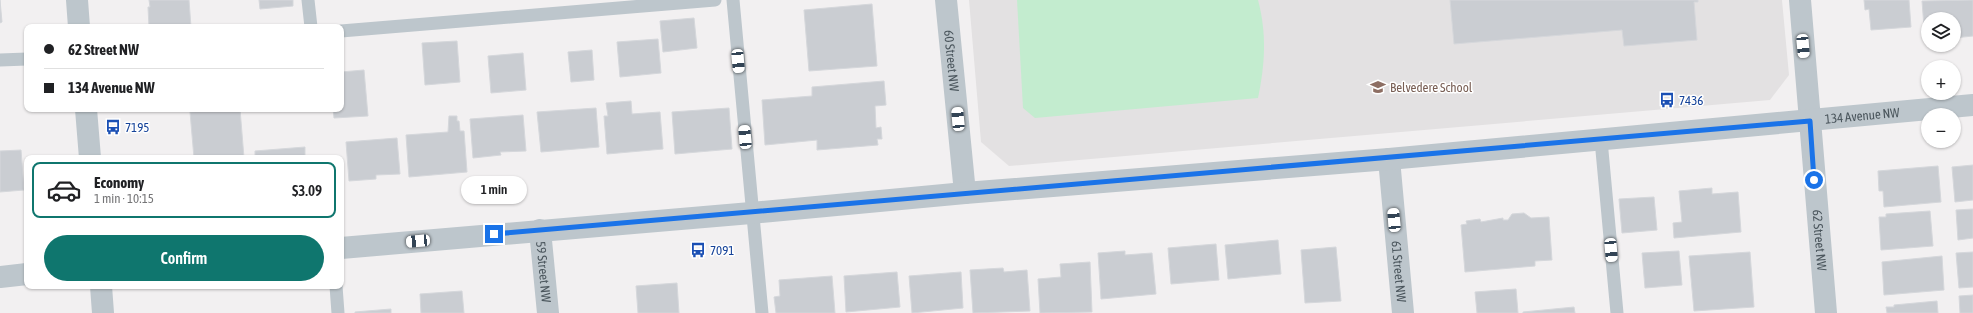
<!DOCTYPE html>
<meta charset="utf-8">
<style>
body{margin:0;font-family:"Asap Condensed",sans-serif;background:#f6f6f6;color:#202124;height:100vh;display:flex;flex-direction:column;font-size:15px;white-space:nowrap}
*{box-sizing:border-box;margin:0}
p{font-size:13px;color:#757577}
.icon{flex:none;width:22px;height:22px;fill:none;stroke:currentColor;stroke-width:2;stroke-linecap:round;stroke-linejoin:round}
.map{position:relative;flex:1;overflow:hidden}
.sheet{position:absolute;left:24px;top:155px;width:320px;height:134px;display:flex;flex-direction:column;background:#fff;border-radius:8px;box-shadow:0 1px 3px #0004}
.sheet>*{flex:none}
.banner{position:absolute;left:24px;top:24px;width:320px;height:88px;border-radius:8px;box-shadow:0 1px 3px #0004;display:grid;align-content:center;height:88px;padding:0 20px;background:#fff}
.tools{position:absolute;left:1921px;top:12px;display:grid;gap:8px}
.tools a{display:grid;place-items:center;width:40px;height:40px;border-radius:50%;background:#fff;box-shadow:0 1px 3px #0004;font-size:20px}
.end{position:absolute;width:18px;height:18px;margin:-9px;border:5px solid #1a73e8;background:#fff;box-shadow:0 0 0 2px #fff}
.from{border-radius:50%}
.bubble{position:absolute;height:28px;border-radius:14px;background:#fff;box-shadow:0 1px 3px #0004;font-size:13px;font-weight:600;line-height:28px;text-align:center}
.car{position:absolute;width:12px;height:24px;margin:-12px -6px;border-radius:5px;box-shadow:0 0 3px 1px #0007;background:linear-gradient(#fff 24%,#345 0 40%,#fff 0 76%,#345 0 86%,#fff 0)}
.banner b{display:flex;align-items:center;gap:14px;height:38px;font-size:15px}
.banner b+b{border-top:1px solid #e0e0e0}
.banner i{width:10px;height:10px;background:#202124}
ul{padding:7px 0 0;list-style:none}
li{display:flex;align-items:center;gap:12px;height:56px;margin:0 8px 6px;padding:0 12px;border:2px solid #e0e0e0;border-radius:8px}
li div{flex:1}
li b{display:block;font-size:15px}
li em{font-style:normal;font-weight:600}
li.current{border-color:#0f766e}
li>.icon{width:36px;height:36px;stroke-width:1.5}
.action{display:flex;gap:8px;margin-top:auto;padding:8px 20px}
.action a{flex:1;height:46px;border-radius:24px;background:#0f766e;color:#fff;font-size:16px;font-weight:600;line-height:46px;text-align:center}
.map>svg:first-child{display:block}
</style>
<div class="map">
<svg width="1973" height="313" viewBox="0 0 1973 313">
<rect width="100%" height="100%" fill="#f2f0f1"/>
<!-- education -->
<path fill="#e3e1e2" d="M969,0H1782L1789,75L1770,100L1009,166L981,142Z"/>
<!-- green -->
<path fill="#c3eccf" d="M1017,0H1258C1267,34 1265,64 1258,98L1035,118L1023,108Z"/>
<!-- building -->
<g fill="#cacdd2" stroke="#d5d7db">
<path d="M0,0L2,22L0,23Z"/>
<path d="M149,0H189L191,27H149L148,7H150Z"/>
<path d="M259,0H293V6L260,9Z"/>
<path d="M1450,0H1698V2H1694L1697,40L1624,46L1622,30L1454,44Z"/>
<path d="M1864,0H1909L1911,27L1871,30L1869,9L1865,10Z"/>
<path d="M1973,0V36L1954,38V19H1928V40H1925L1922,1Z"/>
<path d="M872,4L877,66L809,71L804,10Z"/>
<path d="M694,18L697,48L663,52L660,21Z"/>
<path d="M658,39L661,73L620,77L617,42Z"/>
<path d="M457,41L460,82L425,85L422,43Z"/>
<path d="M592,50L594,80L571,82L568,52Z"/>
<path d="M523,53L526,90L491,93L488,56Z"/>
<path d="M364,70L368,116L334,118L333,109H341V72Z"/>
<path d="M884,81L886,105L875,106L876,128L881,127L882,139H877L878,145L817,150V140L765,145L762,100L812,96V87Z"/>
<path d="M631,101L632,114L660,112L663,149L607,154L604,116H608L606,103Z"/>
<path d="M596,108L599,147L541,152L537,112Z"/>
<path d="M729,108L732,149L675,154L672,112Z"/>
<path d="M226,109H240L244,158H194L190,112Z"/>
<path d="M523,115L526,151L500,152L501,155L473,158L470,119Z"/>
<path d="M449,116H457V121H459L460,131H464L467,172L409,177L406,135L448,132Z"/>
<path d="M397,138L400,174L376,175V179L349,181L346,142Z"/>
<path d="M305,147V158H255V151Z"/>
<path d="M21,150L24,190L0,192V151Z"/>
<path d="M1973,165V200L1955,202L1952,167Z"/>
<path d="M1938,166L1941,202L1884,207L1883,191H1879L1878,171Z"/>
<path d="M1712,188V194L1738,192L1741,232L1674,238L1673,223L1682,222L1679,191Z"/>
<path d="M1654,197L1657,230L1622,233L1619,199Z"/>
<path d="M1973,209V238L1958,240L1956,210Z"/>
<path d="M1930,211L1933,246L1881,250L1879,217H1886V214Z"/>
<path d="M1524,213L1531,218L1549,217L1552,260L1535,261V266L1465,272L1461,225L1467,224L1466,221L1480,219L1481,222L1503,218V220H1508L1512,214Z"/>
<path d="M1278,240L1281,274L1228,279L1225,245Z"/>
<path d="M1216,244L1219,280L1171,284L1168,248Z"/>
<path d="M1336,247L1341,301L1305,303L1301,250Z"/>
<path d="M1125,251V255L1152,253L1156,294L1101,299L1098,253Z"/>
<path d="M1679,251L1682,285L1645,288L1642,253Z"/>
<path d="M1750,252L1754,307L1694,311L1689,256Z"/>
<path d="M1973,252V287L1959,288L1956,253Z"/>
<path d="M1942,256L1944,290L1884,295L1882,262Z"/>
<path d="M1090,262L1092,312L1040,313L1038,279L1061,277L1060,264Z"/>
<path d="M1003,268L1004,272L1027,270L1030,311L973,313L970,270Z"/>
<path d="M897,272L900,307L846,312L844,276Z"/>
<path d="M961,272L963,308L912,313L909,276Z"/>
<path d="M832,276L835,313H776L774,297L780,296L779,280Z"/>
<path d="M677,283L679,313H638L636,286Z"/>
<path d="M1516,289L1518,313H1477L1475,292Z"/>
<path d="M462,291L464,313H421L420,294Z"/>
<path d="M1973,295V313H1960L1959,296Z"/>
<path d="M1937,301L1938,313H1887L1886,307H1894V305Z"/>
<path d="M1574,307L1575,313H1523V312Z"/>
<path d="M391,309V313H355V312Z"/>
</g>
<g fill="none" stroke-linecap="round" stroke-linejoin="round">
<!-- service -->
<g stroke="#bdc6cc" stroke-width="13">
<path d="M308,0L311,27"/>
<path d="M733,0L762,313"/>
<path d="M341,31L715,0"/>
<path d="M0,60L27,59"/>
<path d="M1601,140L1617,313"/>
<path d="M336,286L338,313"/>
</g>
<!-- minor -->
<g stroke="#bdc6cc" stroke-width="22">
<path id="s1" d="M946,0L965,193"/>
<path id="s2" d="M1800,0L1826,313"/>
<path id="s3" d="M1389,159L1403,313"/>
<path id="s4" d="M540,230L548,313"/>
</g>
<!-- tertiary -->
<g stroke="#bdc6cc" stroke-width="22">
<path d="M77,0L79,27"/>
<path d="M86,109L90,158"/>
<path id="s5" d="M341,248L751,213L965,193L1389,159L1973,105"/>
<path d="M0,277L27,274"/>
<path d="M101,286L103,313"/>
</g>
</g>
<g fill="none" stroke-linecap="round" stroke-linejoin="round">
<!-- route -->
<path stroke="#1a73e8" stroke-width="5" d="M494,234L1810,121L1814,180"/>
</g>
<!-- icons -->
<defs>
<g id="school-bare" transform="scale(1.2)"><path d="M0-5L7-2L0 1L-7-2ZM-4 1L0 2.5L4 1V4Q0 6-4 4Z" fill="#8d6e63" stroke="#fff" stroke-width="2.5" paint-order="stroke"/></g>
<g id="bus-bare" transform="scale(1.2)"><path d="M-5-6H5V4H4V6H2V4H-2V6H-4V4H-5ZM-3.5-4V0h7V-4ZM-3.5 1.2v1.5H-2V1.2ZM2 1.2v1.5H3.5V1.2Z" fill="#1a4fb4" stroke="#fff" stroke-width="2.5" paint-order="stroke"/></g>
</defs>
<g fill-rule="evenodd">
<use href="#school-bare" x="1378" y="87"/>
<use href="#bus-bare" x="1667" y="100"/>
<use href="#bus-bare" x="113" y="127"/>
<use href="#bus-bare" x="698" y="250"/>
</g>
<g text-anchor="middle" dominant-baseline="central" stroke-width="3" stroke-linejoin="round" paint-order="stroke">
<!-- street labels -->
<g font-size="13" fill="#4a555c" stroke="#fff">
<text stroke="none"><textPath href="#s1" startOffset="61">60 Street NW</textPath></text>
<text stroke="none"><textPath href="#s5" startOffset="1527">134 Avenue NW</textPath></text>
<text stroke="none"><textPath href="#s2" startOffset="241">62 Street NW</textPath></text>
<text stroke="none"><textPath href="#s4" startOffset="42">59 Street NW</textPath></text>
<text stroke="none"><textPath href="#s3" startOffset="113">61 Street NW</textPath></text>
</g>
<!-- education labels -->
<g font-size="13" fill="#785e54" stroke="#fff" text-anchor="start">
<text x="1390" y="87">Belvedere School</text>
</g>
<!-- transit labels -->
<g font-size="13" fill="#164399" stroke="#fff" text-anchor="start">
<text x="1679" y="100">7436</text>
<text x="125" y="127">7195</text>
<text x="710" y="250">7091</text>
</g>
</g>
</svg>
<div class="tools">
<a><svg class="icon" aria-label="layers" viewBox="0 0 24 24"><path d="M12 4l9 5-9 5-9-5zM3 14l9 5 9-5"/></svg></a>
<a>+</a>
<a>−</a>
</div>
<i class="end from" style="left:1814px;top:180px"></i>
<i class="end" style="left:494px;top:234px"></i>
<div class="bubble" style="left:461px;top:176px;width:66px">1 min</div>
<i class="car" style="left:1803px;top:46px;rotate:175deg"></i>
<i class="car" style="left:738px;top:61px;rotate:175deg"></i>
<i class="car" style="left:958px;top:119px;rotate:355deg"></i>
<i class="car" style="left:745px;top:137px;rotate:355deg"></i>
<i class="car" style="left:1394px;top:220px;rotate:355deg"></i>
<i class="car" style="left:418px;top:241px;rotate:265deg"></i>
<i class="car" style="left:1611px;top:250px;rotate:175deg"></i>
<div class="banner">
<b><i class="from"></i>62 Street NW</b>
<b><i></i>134 Avenue NW</b>
</div>
<section class="sheet">
<ul>
<li class="current"><svg class="icon" aria-label="car" viewBox="0 0 24 24"><path d="M5 17H2v-5l4-1 3-4h7l3 4 3 1v5h-3M9 17h6M6 11h13"/><circle cx="7" cy="17" r="2"/><circle cx="17" cy="17" r="2"/></svg><div><b>Economy</b><p>1 min · 10:15</p></div><em>$3.09</em></li>
</ul>
<div class="action"><a>Confirm</a></div>
</section>
</div>
